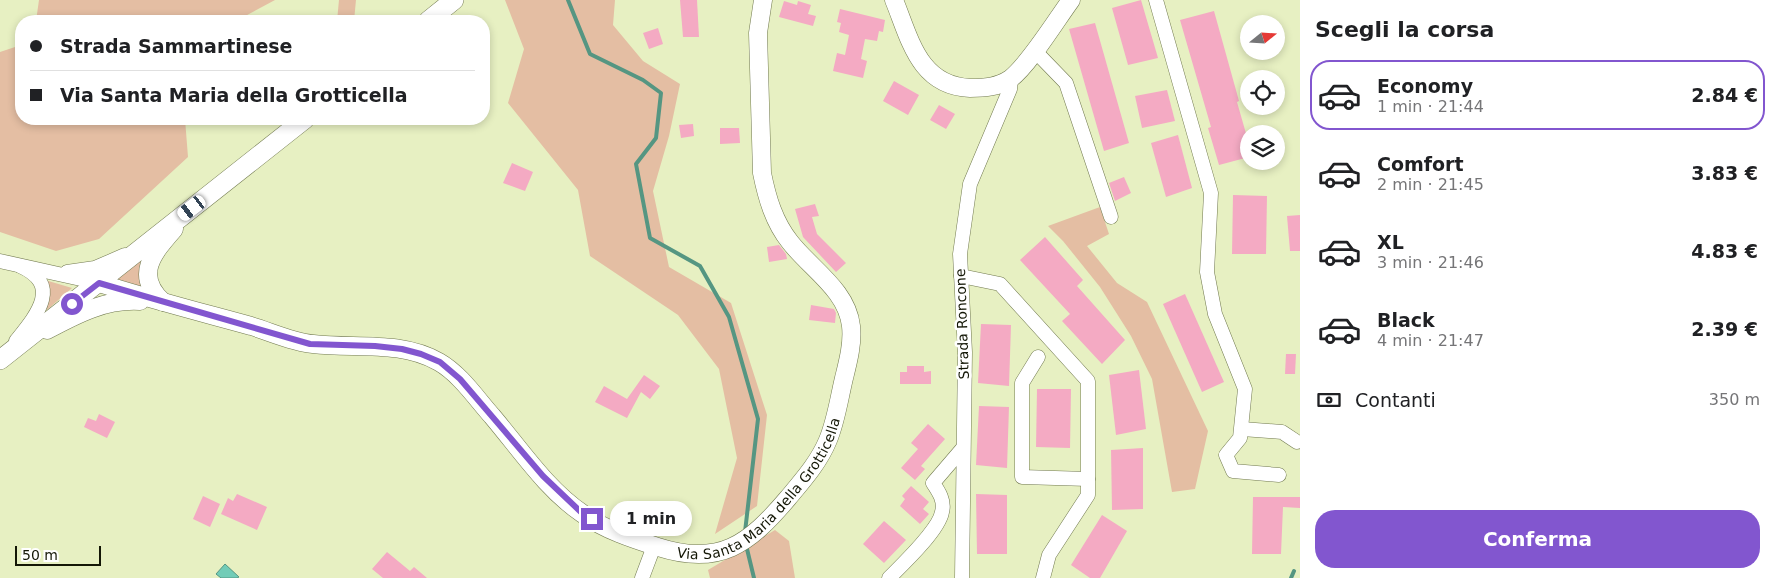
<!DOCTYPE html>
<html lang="it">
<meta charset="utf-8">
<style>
body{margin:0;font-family:"DejaVu Sans",sans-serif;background:#f6f6f6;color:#202124;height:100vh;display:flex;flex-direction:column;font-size:19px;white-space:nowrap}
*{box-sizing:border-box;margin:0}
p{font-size:16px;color:#757577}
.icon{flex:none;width:28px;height:28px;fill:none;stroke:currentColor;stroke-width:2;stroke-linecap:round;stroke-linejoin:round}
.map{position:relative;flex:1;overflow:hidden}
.side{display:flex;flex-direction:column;background:#fff;width:475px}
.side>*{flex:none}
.guide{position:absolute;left:15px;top:15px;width:475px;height:110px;border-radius:20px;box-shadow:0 2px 8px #0003;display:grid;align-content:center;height:110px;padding:0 15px;background:#fff}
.needle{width:32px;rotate:72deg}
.tools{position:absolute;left:1240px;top:15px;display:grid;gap:10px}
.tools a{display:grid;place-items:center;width:45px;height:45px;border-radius:50%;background:#fff;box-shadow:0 2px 8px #0003;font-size:25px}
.scale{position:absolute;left:15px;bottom:12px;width:86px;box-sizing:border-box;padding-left:5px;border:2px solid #141706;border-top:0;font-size:14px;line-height:18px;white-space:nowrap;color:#141706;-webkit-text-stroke:4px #fff;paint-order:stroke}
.end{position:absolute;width:22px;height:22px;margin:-11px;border:6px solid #8256cf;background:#fff;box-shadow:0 0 0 2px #fff}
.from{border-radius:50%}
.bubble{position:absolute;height:35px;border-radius:18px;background:#fff;box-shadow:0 2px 8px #0003;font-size:16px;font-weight:600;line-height:35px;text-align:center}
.car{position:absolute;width:15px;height:30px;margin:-15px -8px;border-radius:6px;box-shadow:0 0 4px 1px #0007;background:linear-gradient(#fff 24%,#345 0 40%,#fff 0 76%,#345 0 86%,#fff 0)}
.guide b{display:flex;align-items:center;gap:18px;height:48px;font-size:19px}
.guide b+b{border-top:1px solid #e0e0e0}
.guide i{width:12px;height:12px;background:#202124}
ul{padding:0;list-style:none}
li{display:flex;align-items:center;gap:15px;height:70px;margin:0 10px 8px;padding:0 5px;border:2px solid transparent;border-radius:20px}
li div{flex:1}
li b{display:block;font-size:19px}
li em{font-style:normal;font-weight:600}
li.active{border-color:#8256cf}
li>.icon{width:45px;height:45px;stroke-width:1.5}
h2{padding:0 15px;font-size:22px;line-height:60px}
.pay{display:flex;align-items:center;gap:12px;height:55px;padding:0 15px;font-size:19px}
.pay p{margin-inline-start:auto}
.primary-button{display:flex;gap:10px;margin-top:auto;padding:10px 15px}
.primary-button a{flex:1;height:58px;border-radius:20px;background:#8256cf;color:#fff;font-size:20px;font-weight:600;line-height:58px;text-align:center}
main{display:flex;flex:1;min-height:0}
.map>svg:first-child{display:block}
</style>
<main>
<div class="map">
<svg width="1300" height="578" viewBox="0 0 1300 578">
<rect width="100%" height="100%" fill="#e7f0c2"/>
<!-- green -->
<g fill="#e4bea3">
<path d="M39,0H275L236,21H36Z"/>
<path d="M339,0H356L354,21H337Z"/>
<path d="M505,0H615L613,25L643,61L680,84L669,136L653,191L669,267L731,303L767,415L757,506L715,534L737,458L719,369L678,315L590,256L578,190L508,103L524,49Z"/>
<path d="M21,45V119H185L188,157L99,239L56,251L0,232V52Z"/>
<path d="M1100,207L1109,234L1087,246L1117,283L1147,302L1208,431L1195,489L1172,492L1152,379L1131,336L1100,287L1063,241L1048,226Z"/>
<path d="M145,256L146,289L116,280Z"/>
<path d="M45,280L72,288L47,310Z"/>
<path d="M775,530L789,541L795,578H710L708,570Z"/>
</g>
<!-- water -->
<path fill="#71ccb7" stroke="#559682" d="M225,564L239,577L237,578H221L216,574Z"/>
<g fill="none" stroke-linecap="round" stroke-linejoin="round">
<!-- stream -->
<g stroke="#559682" stroke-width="4">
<path d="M568,0L590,54L643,80L661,93L656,138L636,164L650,238L700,266L729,317L758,419L745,532"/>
<path d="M747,549L754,578"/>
<path d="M1291,578L1294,571"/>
</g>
</g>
<!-- building -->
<g fill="#f4aac3">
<path d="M680,0H697L699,37H683Z"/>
<path d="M1141,0L1158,58L1128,65L1112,8Z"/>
<path d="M784,1L797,5L798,1L811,5L808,14L816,16L813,26L779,17Z"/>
<path d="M840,9L885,20L883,32L879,31L877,41L865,39L861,59L867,61L863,78L833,71L837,53L845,55L849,35L839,32L841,23L837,22Z"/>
<path d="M1214,11L1239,101L1237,102L1249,144V157L1219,165L1208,128L1211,127L1180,20Z"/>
<path d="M1095,23L1129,143L1104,151L1069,29Z"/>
<path d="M658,28L663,44L649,49L643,33Z"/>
<path d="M894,81L919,95L908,115L883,101Z"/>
<path d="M1167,90L1175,121L1142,128L1135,96Z"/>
<path d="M939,105L955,114L946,129L930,120Z"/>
<path d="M693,124L694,136L681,138L679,125Z"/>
<path d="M720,128H739L740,143L720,144Z"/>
<path d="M1178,135L1192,188L1166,197L1151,143Z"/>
<path d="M512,163L533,172L525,191L503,183Z"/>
<path d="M1124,177L1131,193L1115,201L1109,183Z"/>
<path d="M1233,195L1267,196L1266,254H1232Z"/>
<path d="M815,204L819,216L812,217L817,234L846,263L836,272L803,237L795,209Z"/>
<path d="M1300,215V251H1290L1287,216Z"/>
<path d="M1045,237L1083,280L1077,286L1125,340L1102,364L1062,321L1070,314L1020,260Z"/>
<path d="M779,245L786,254L787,259L769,262L767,247Z"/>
<path d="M1185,294L1224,382L1202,392L1163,304Z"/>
<path d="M811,305L834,309L836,313L835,323L809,320Z"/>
<path d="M981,324L1011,325L1009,386L978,383Z"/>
<path d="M1286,354H1296L1295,374H1285Z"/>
<path d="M907,366H924V372L931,371V384H900V372H907Z"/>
<path d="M1139,370L1146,429L1116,435L1109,375Z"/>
<path d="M644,375L660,386L650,399L641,392L627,418L595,402L604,386L627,399Z"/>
<path d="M1037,389H1071L1070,448L1036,447Z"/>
<path d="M979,406L1009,407L1007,468L976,465Z"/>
<path d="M99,414L115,422L107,438L84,427L88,418L96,421Z"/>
<path d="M928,424L945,439L921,466L925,469L915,480L901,468L918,449L911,443Z"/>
<path d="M1143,448V509L1112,510L1111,450Z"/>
<path d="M911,486L929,502L923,509L929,514L920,524L900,506L905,499L902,496Z"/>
<path d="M237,494L267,507L257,530L221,514L228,498L233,501Z"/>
<path d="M976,494L1007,495V554H977Z"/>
<path d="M203,496L220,504L210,527L193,519Z"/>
<path d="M1253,497H1300V508L1283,507L1281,554H1252Z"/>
<path d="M1102,515L1127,531L1100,578H1090L1071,565Z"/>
<path d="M884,521L906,540L884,563L863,544Z"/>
<path d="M387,552L410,571L414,567L427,578H383L372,569Z"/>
</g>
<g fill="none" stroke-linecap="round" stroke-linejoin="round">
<!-- minor casing -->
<g stroke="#727a50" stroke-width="15">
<g id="minor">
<path d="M1156,0L1211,193L1207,272L1215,314L1245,389L1240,438L1226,455L1233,471L1279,475"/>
<path d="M1034,50L1066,83L1111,217"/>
<path d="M0,261L99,283"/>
<path d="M67,272L95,268L125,255"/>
<path d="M961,276L1000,284L1088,381V495L1049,555L1043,578"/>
<path d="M16,341C36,316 63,285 20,266"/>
<path d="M1038,357L1022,383V477L1088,479"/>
<path d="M1242,429L1282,432L1297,442"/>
<path d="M642,578L654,546"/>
<path d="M889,578C903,564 939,530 942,512C945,501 939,492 933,483L963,448"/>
<path d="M962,578L965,352L960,254L970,184L1010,89L1011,78"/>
</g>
</g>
<!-- tertiary casing -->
<g stroke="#727a50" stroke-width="19">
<g id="tertiary">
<path d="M894,0C910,39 919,86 970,88C985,88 998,87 1010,79C1028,66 1057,19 1071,0"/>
<path id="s1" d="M99,283C149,299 200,312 251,326C271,332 292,342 313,344C355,349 400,340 439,362C460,374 476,398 492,416C520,449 547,490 583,514C605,530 633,539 658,547C720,567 749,544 788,498C803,480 819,462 828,440C836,421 839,399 844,378C848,362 853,343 851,326C847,290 811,269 790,242C774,222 767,198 762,173L758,33L763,0"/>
<path d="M163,302C133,275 154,252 174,229"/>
<path d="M47,330C77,314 105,299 140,301"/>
</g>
</g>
<!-- secondary casing -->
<g stroke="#727a50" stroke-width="20">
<g id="secondary">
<path d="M428,21L454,0"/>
<path d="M0,360L305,119"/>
</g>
</g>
<!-- minor -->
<use href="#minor" stroke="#fff" stroke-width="14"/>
<!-- tertiary -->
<use href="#tertiary" stroke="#fff" stroke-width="18"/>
<!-- secondary -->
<use href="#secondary" stroke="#fff" stroke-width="19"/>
</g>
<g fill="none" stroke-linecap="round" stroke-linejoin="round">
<!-- route -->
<path stroke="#8256cf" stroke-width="6" d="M72,304L99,283L310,344L375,346L402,349L421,354L440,362L460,379L543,476L583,514L592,519"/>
</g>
<g text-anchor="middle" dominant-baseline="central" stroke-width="5" stroke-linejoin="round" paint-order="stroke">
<!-- street labels -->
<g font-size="14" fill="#141706" stroke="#fff">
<text transform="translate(962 324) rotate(-92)">Strada Roncone</text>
<text stroke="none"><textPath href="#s1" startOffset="776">Via Santa Maria della Grotticella</textPath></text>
</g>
</g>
</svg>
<div class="tools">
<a><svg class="needle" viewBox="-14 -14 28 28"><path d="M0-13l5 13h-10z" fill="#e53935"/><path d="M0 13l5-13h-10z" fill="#757577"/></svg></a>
<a><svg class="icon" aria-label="locate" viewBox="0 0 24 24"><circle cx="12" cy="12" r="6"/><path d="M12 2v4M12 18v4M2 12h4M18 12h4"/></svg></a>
<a><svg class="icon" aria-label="layers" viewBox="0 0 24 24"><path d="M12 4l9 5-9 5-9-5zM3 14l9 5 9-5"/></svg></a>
</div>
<div class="scale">50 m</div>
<i class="end from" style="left:72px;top:304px"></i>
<i class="end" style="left:592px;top:519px"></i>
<div class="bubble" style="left:610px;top:501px;width:82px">1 min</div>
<i class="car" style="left:192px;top:208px;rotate:233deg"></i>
<div class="guide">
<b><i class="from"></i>Strada Sammartinese</b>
<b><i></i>Via Santa Maria della Grotticella</b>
</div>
</div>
<section class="side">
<h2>Scegli la corsa</h2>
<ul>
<li class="active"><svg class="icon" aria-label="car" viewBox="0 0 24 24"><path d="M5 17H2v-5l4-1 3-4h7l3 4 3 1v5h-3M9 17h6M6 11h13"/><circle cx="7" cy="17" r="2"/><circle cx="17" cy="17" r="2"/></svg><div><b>Economy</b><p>1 min · 21:44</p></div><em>2.84 €</em></li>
<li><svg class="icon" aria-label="car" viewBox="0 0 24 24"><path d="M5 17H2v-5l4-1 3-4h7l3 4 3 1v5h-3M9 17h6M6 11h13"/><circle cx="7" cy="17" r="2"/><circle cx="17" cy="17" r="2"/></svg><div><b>Comfort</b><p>2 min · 21:45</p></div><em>3.83 €</em></li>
<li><svg class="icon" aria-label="car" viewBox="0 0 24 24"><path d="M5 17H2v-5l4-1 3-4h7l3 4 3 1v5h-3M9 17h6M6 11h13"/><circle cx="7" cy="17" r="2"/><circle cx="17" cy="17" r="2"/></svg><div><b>XL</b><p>3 min · 21:46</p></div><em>4.83 €</em></li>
<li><svg class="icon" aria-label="car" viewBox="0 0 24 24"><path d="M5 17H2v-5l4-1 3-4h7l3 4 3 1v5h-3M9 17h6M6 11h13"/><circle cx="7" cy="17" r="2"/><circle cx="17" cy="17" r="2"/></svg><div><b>Black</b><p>4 min · 21:47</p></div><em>2.39 €</em></li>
</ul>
<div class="pay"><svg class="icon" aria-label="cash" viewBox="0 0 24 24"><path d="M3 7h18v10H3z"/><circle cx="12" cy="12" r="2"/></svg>Contanti<p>350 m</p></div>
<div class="primary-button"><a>Conferma</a></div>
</section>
</main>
